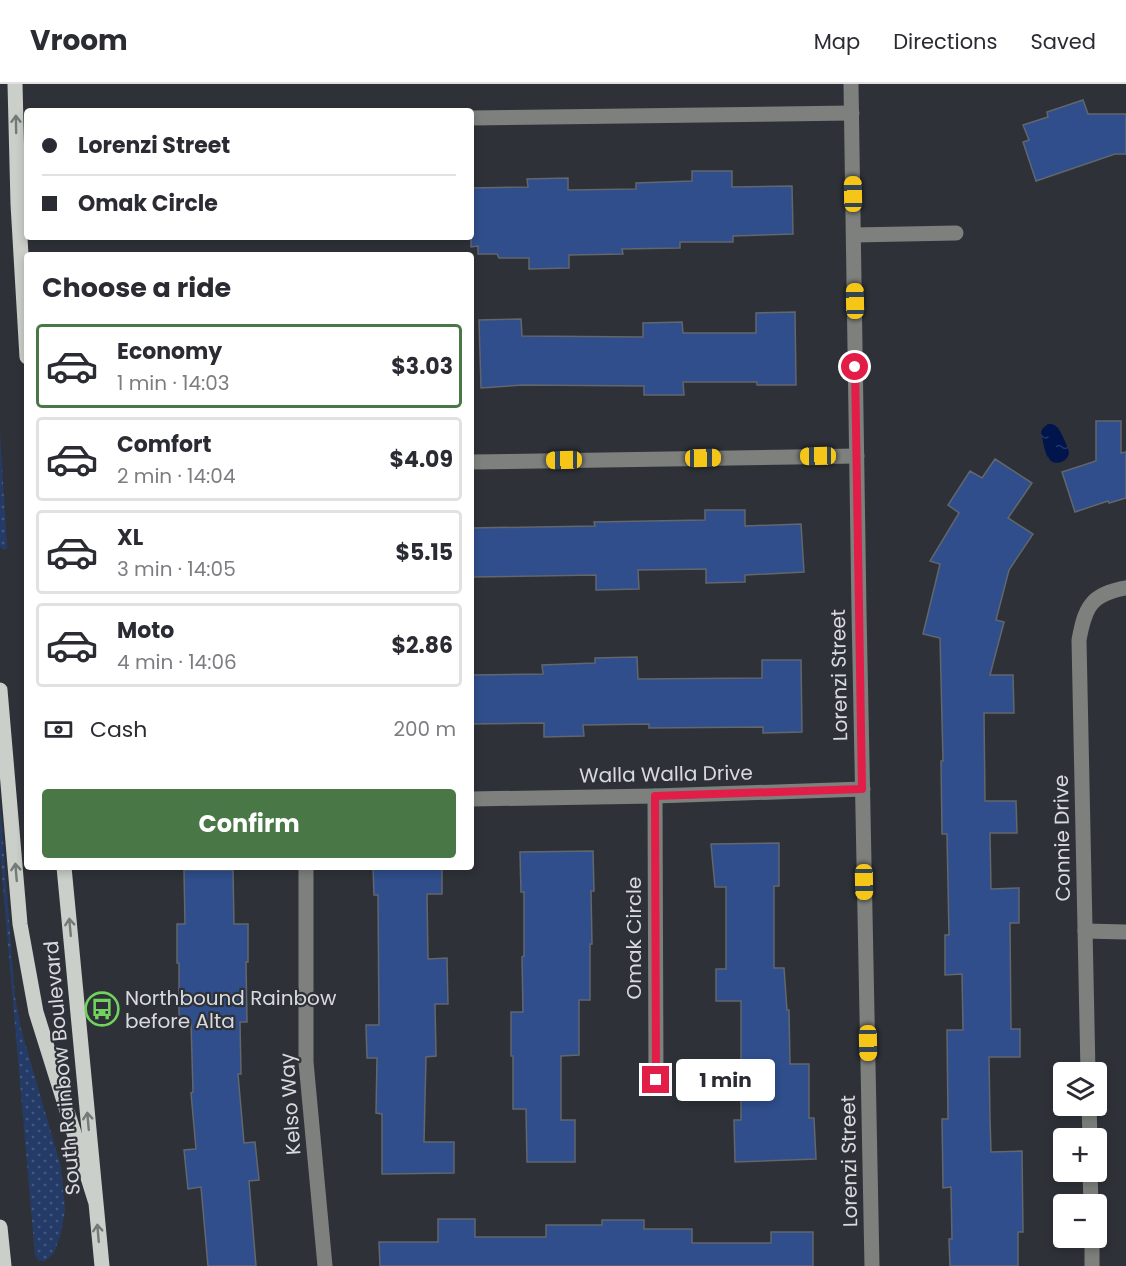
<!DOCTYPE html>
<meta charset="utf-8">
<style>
body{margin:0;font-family:Poppins,sans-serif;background:#f2f2f3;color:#2b2b33;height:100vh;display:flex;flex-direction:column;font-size:22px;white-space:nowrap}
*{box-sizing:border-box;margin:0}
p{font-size:20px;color:#7c7c81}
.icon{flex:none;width:33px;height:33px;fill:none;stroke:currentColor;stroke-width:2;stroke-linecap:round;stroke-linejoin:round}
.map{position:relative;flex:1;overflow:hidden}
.panel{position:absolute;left:24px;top:168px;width:450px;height:618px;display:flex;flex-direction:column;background:#fff;border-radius:6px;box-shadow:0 3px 9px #0003}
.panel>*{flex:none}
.guide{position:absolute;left:24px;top:24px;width:450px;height:132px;border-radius:6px;box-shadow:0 3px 9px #0003;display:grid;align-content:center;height:132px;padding:0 18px;background:#fff}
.buttons{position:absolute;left:1053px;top:978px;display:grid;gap:12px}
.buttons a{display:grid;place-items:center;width:54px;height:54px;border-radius:6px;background:#fff;box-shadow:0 3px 9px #0003;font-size:30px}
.end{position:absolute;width:27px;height:27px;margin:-14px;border:8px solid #e11d48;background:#fff;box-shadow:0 0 0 3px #fff}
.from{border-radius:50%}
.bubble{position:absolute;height:42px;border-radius:6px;background:#fff;box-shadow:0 3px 9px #0003;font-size:20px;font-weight:700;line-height:42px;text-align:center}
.car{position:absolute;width:18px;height:36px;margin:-18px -9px;border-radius:8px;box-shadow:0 0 4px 2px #0007;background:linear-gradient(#f5c518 24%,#345 0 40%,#f5c518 0 76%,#345 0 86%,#f5c518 0)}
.guide b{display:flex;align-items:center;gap:21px;height:57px;font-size:22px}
.guide b+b{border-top:2px solid #e1e1e2}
.guide i{width:15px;height:15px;background:#2b2b33}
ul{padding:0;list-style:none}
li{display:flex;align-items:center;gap:18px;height:84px;margin:0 12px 9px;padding:0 6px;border:3px solid #e1e1e2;border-radius:6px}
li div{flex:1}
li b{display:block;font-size:22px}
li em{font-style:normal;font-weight:700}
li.selected{border-color:#4a7746}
li>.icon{width:54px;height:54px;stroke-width:1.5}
h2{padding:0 18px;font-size:27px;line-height:72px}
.pay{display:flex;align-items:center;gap:15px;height:66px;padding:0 18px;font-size:22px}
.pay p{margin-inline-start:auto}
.button{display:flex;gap:12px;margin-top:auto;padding:12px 18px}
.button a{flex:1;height:69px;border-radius:6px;background:#4a7746;color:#fff;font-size:24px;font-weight:700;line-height:69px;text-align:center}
header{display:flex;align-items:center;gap:36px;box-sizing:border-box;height:84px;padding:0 30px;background:#fff;border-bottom:2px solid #e1e1e2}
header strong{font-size:28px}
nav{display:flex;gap:33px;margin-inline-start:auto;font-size:21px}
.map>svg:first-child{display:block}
</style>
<header>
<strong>Vroom</strong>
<nav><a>Map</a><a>Directions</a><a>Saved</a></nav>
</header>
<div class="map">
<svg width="1126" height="1182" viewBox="0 0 1126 1182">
<defs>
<pattern id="grass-dots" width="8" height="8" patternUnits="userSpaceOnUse" patternTransform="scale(1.5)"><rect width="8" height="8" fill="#253b67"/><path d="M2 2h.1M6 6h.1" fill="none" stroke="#44577c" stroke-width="1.8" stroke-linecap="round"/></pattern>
<pattern id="water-ripples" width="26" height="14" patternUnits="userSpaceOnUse" patternTransform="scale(1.5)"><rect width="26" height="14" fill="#01154d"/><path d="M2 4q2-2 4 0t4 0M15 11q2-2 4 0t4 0" fill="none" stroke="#253666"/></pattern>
</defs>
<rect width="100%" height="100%" fill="#2e3238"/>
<!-- grass -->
<g fill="url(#grass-dots)">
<path d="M0,349L7,464L4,466L0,463Z"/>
<path d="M0,720L15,913L21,945L61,1083L65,1126L61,1149L54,1169L45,1177H39L35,1171L0,768Z"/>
</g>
<!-- water -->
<path fill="url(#water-ripples)" d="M1048,340C1052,340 1054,340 1057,343C1060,345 1069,365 1069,369C1068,378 1055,382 1050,376C1044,370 1043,356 1041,348L1043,344Z"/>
<!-- building -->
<g fill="#2f4e8b" stroke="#62666d" stroke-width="1.5">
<path d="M1083,16L1088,30H1126V70H1115L1036,97L1023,58L1029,56L1023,41L1048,33L1047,28Z"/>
<path d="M692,87H732V103L792,102L793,150L733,152V158H680V164L622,165L623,170L569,171V184L529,185V174H499L497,170H478V162L471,163V104L528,103L527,95L568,94V106L636,105V99L692,97Z"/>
<path d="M795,228L796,301H757V298H683L684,311H644V302L523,301L481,304L479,236L521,235L522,252L643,253V239L682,238L683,249H756V229Z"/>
<path d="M1096,337H1121V369L1126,368V414L1109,419L1108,417L1075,428L1062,388L1096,377Z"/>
<path d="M995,375L1032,399L1008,434L1033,450L1009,486L996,536L1004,538L990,591H1013L1014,629H984L985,717H1016L1017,749H990L991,805L1019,804V839H1010L1011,945H1020V973H989L990,1034L991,1068L1022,1067L1023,1148H1018V1182H950L949,1155H952L951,1103L943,1104L942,1035H948L947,946H963L962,890L945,891V851H949L947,750H942L941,677H943L940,554L923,550L940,480L930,477L959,429L948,421L970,387L982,394Z"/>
<path d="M705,426H745V442L801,440L804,488L745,491V498L706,499V485L638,486L639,505L596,506V491L471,493V444L595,442L594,438L705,436Z"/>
<path d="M637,573L638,595L762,594V576H801L802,648L763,649V643L649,644V640L583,641L584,652L544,653V639L471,640V591L543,590L542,581L595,579V574Z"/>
<path d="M779,759V802H774V884H784L787,926H789L790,980H809V1034H814L816,1075L735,1078L734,1036H741V917H716V885H726V803H715L711,760Z"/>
<path d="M593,767L594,807H591L592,860H590V916H579V971L561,972V1036H575V1078H527L526,1025H513V972H511V928H523L522,873L524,872V808H521L520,768Z"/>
<path d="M373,783H442V810H427L428,875L447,874L448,920H435L436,972L426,973L424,1058H454V1089L382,1090V1030L376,1029L377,974H367L366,941H379L378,811H374Z"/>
<path d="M184,786H233L234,840H248V878H246L247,938H240L241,990H238L244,1059L255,1058L259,1096L249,1097L256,1182H208L201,1103L188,1105L184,1066L196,1065L191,1009L193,1008L191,938H179V879H177V840H185Z"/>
<path d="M438,1135H475V1153H546V1141H602V1136H644V1145H692V1159H771V1148H813V1182H380L379,1158H438Z"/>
</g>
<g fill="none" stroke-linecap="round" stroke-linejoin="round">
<!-- minor -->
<g stroke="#7e807d" stroke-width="15">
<path d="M851,0L859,527L872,1182"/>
<path d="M471,34L852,29"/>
<path d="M854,151L956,149"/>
<path d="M471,378L857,372"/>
<path d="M655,712L656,996"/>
<path d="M471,715L655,712L863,705"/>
<path d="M306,783V978L325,1182"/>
<path d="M1085,847L1126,848"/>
<path d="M1088,988L1079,556C1085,523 1091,510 1126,504"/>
<path d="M1089,1022L1090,1054"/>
<path d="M1090,1088L1091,1120"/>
<path d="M1092,1154V1182"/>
</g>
<!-- major -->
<g stroke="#cacfc9" stroke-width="15">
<path d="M15,0L18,120L27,273"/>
<path d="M0,606L20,840L36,928L95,1116"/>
<path d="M64,783L102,1182"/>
<path d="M0,1143L4,1182"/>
</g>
</g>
<!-- one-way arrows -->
<defs><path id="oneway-shaft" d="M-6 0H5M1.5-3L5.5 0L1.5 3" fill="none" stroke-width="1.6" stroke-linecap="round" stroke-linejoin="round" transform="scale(1.5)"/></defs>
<g stroke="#747979">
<use href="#oneway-shaft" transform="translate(16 40) rotate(-91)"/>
<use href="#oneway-shaft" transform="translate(16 788) rotate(-95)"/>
<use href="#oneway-shaft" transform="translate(70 843) rotate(-95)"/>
<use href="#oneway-shaft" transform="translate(88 1037) rotate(-95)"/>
<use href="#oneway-shaft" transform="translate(98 1149) rotate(-95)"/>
</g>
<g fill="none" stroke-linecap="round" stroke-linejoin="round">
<!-- route -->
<path stroke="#e11d48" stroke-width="8" d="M656,996L655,712L862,705L855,283"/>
</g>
<!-- icons -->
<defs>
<g id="bus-ring" transform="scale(1.725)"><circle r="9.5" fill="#2e3238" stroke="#71d35e" stroke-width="1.5"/><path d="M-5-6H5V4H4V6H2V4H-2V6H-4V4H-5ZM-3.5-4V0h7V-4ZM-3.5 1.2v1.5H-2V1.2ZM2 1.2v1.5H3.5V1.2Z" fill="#71d35e"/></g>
</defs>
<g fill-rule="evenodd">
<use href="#bus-ring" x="102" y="925"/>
</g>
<g text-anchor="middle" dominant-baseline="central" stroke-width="4.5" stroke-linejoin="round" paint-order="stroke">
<!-- street labels -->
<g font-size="20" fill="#d8dade" stroke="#2e3238">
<text transform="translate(839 591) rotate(-91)">Lorenzi Street</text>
<text transform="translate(666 690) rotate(-1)">Walla Walla Drive</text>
<text transform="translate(1062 754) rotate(-91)">Connie Drive</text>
<text transform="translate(634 854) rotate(-90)">Omak Circle</text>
<text transform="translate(62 984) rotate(-95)">South Rainbow Boulevard</text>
<text transform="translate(290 1020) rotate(-94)">Kelso Way</text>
<text transform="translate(849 1077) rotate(-91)">Lorenzi Street</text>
</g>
<!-- poi labels -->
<g font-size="20" fill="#d8dade" stroke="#2e3238" text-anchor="start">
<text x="125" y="914">Northbound Rainbow<tspan x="125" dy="23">before Alta</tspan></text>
</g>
</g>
</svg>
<div class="buttons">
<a><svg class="icon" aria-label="layers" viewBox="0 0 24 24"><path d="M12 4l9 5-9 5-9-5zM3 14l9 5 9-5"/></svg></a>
<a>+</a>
<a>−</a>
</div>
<i class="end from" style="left:855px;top:283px"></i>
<i class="end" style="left:656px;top:996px"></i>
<div class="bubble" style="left:676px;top:975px;width:99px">1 min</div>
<i class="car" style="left:853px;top:110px;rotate:359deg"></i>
<i class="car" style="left:855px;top:217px;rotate:359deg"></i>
<i class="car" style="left:818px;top:372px;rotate:269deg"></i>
<i class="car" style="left:703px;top:374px;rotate:89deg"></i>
<i class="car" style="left:564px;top:376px;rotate:269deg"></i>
<i class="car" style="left:864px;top:798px;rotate:179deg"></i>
<i class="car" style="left:868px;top:959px;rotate:179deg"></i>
<div class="guide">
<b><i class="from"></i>Lorenzi Street</b>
<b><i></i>Omak Circle</b>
</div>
<section class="panel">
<h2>Choose a ride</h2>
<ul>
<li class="selected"><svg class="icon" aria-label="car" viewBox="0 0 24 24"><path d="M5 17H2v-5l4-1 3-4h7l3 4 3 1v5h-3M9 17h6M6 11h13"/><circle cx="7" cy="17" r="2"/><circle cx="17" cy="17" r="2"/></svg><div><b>Economy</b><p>1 min · 14:03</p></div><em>$3.03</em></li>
<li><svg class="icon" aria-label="car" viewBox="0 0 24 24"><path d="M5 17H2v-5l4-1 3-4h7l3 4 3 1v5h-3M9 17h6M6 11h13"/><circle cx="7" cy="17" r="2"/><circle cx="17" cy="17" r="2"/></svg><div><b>Comfort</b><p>2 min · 14:04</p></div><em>$4.09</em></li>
<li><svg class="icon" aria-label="car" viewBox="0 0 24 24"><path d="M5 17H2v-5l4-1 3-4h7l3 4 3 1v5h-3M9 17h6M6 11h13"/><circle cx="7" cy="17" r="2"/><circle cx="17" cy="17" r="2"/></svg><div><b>XL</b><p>3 min · 14:05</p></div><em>$5.15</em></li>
<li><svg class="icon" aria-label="car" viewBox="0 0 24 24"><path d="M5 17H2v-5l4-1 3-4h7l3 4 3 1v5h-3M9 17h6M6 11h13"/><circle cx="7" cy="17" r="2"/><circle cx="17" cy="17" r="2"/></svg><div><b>Moto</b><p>4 min · 14:06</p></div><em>$2.86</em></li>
</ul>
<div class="pay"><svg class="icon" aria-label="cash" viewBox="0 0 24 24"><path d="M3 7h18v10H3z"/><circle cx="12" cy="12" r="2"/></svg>Cash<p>200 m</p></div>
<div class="button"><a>Confirm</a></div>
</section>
</div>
